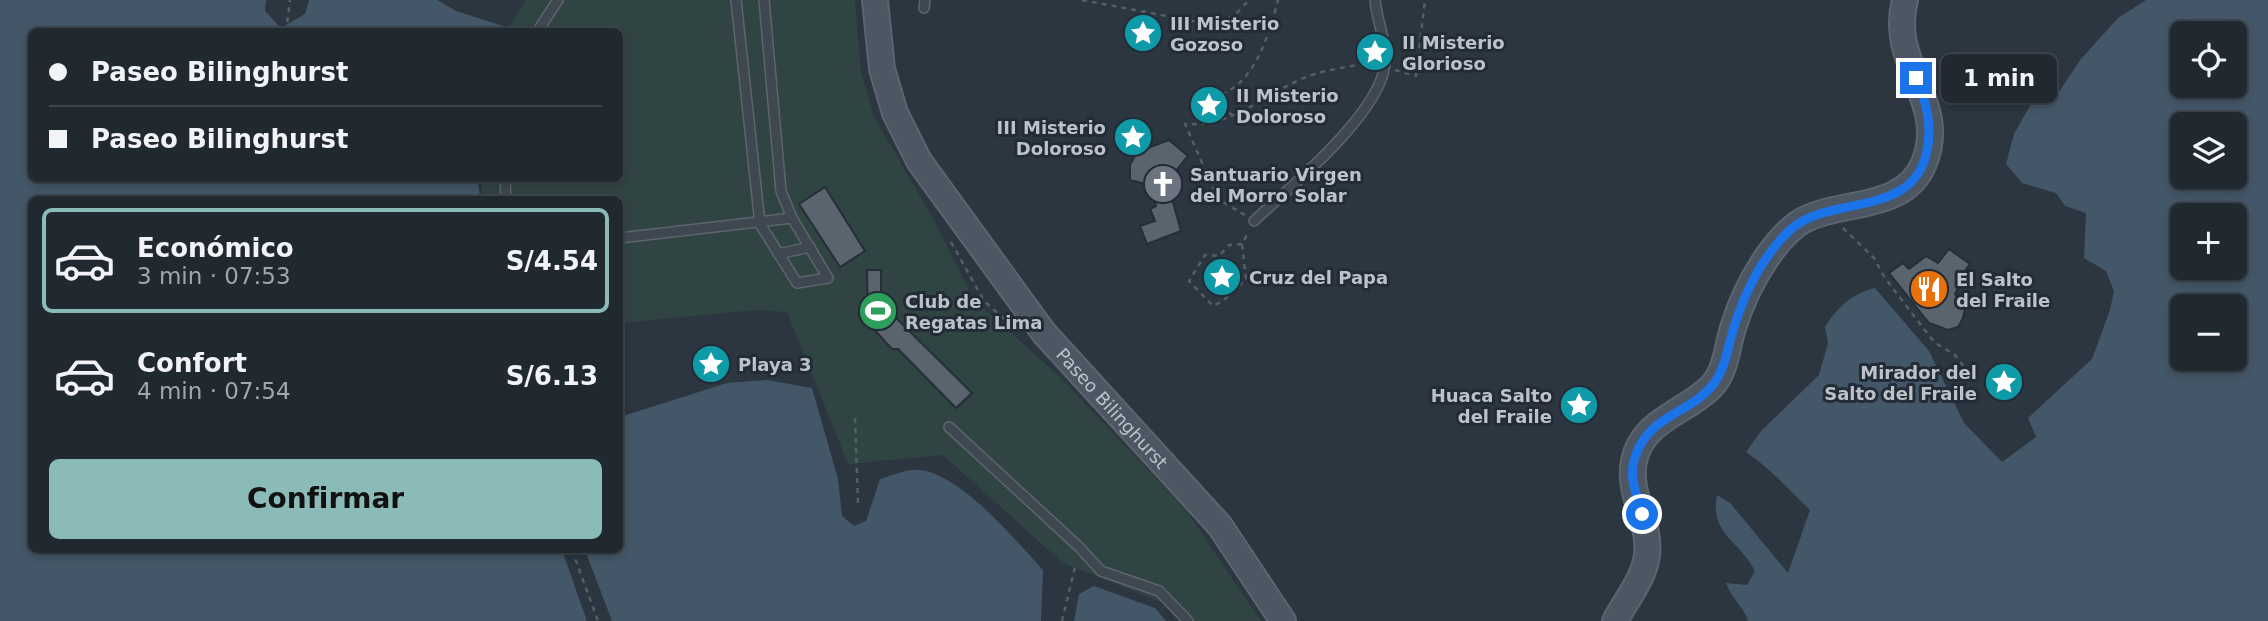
<!DOCTYPE html>
<html lang="es">
<meta charset="utf-8">
<style>
body{margin:0;font-family:"DejaVu Sans",sans-serif;background:#283038;color:#f1f3f6;height:100vh;display:flex;flex-direction:column;font-size:26px;white-space:nowrap}
*{box-sizing:border-box;margin:0}
p{font-size:23px;color:#a2a6ab}
.icon{flex:none;width:38px;height:38px;fill:none;stroke:currentColor;stroke-width:2;stroke-linecap:round;stroke-linejoin:round}
.map{position:relative;flex:1;overflow:hidden}
.sheet{position:absolute;left:28px;top:196px;width:595px;height:357px;display:flex;flex-direction:column;background:#202830;border-radius:10px;box-shadow:0 4px 10px #0003,0 0 0 2px #3d444c}
.sheet>*{flex:none}
.guide{position:absolute;left:28px;top:28px;width:595px;height:154px;border-radius:10px;box-shadow:0 4px 10px #0003,0 0 0 2px #3d444c;display:grid;align-content:center;height:154px;padding:0 21px;background:#202830}
.tools{position:absolute;left:2170px;top:21px;display:grid;gap:14px}
.tools a{display:grid;place-items:center;width:77px;height:77px;border-radius:10px;background:#202830;box-shadow:0 4px 10px #0003,0 0 0 2px #3d444c;font-size:35px}
.end{position:absolute;width:32px;height:32px;margin:-16px;border:9px solid #1a73e8;background:#fff;box-shadow:0 0 0 4px #fff}
.from{border-radius:50%}
.bubble{position:absolute;height:49px;border-radius:10px;background:#202830;box-shadow:0 4px 10px #0003,0 0 0 2px #3d444c;font-size:23px;font-weight:600;line-height:49px;text-align:center}
.guide b{display:flex;align-items:center;gap:24px;height:66px;font-size:26px}
.guide b+b{border-top:2px solid #3d444c}
.guide i{width:18px;height:18px;background:#f1f3f6}
ul{padding:12px 0 0;list-style:none}
li{display:flex;align-items:center;gap:21px;height:105px;margin:0 14px 10px;padding:0 7px;border:4px solid transparent;border-radius:10px}
li div{flex:1}
li b{display:block;font-size:26px}
li em{font-style:normal;font-weight:600}
li.on{border-color:#8bbbb9}
li>.icon{width:63px;height:63px;stroke-width:1.5}
.button{display:flex;gap:14px;margin-top:auto;padding:14px 21px}
.button a{flex:1;height:80px;border-radius:10px;background:#8bbbb9;color:#111;font-size:28px;font-weight:600;line-height:80px;text-align:center}
.map>svg:first-child{display:block}
</style>
<div class="map">
<svg width="2268" height="621" viewBox="0 0 2268 621">
<rect width="100%" height="100%" fill="#2b3640"/>
<!-- green -->
<path fill="#304443" d="M526,0H855L861,72L875,119L930,213L974,300L1057,374L1186,510L1261,621H1180L1166,604L1063,563L943,455L848,464L787,312L756,310L620,323V200L482,199L481,179L620,178V32L506,31Z"/>
<!-- water -->
<g fill="#445768" fill-rule="evenodd">
<path d="M0,0H266L265,11L281,28L305,14L309,0H437L456,11L506,27L502,32H32V178H478L480,199L32,200V550H562L587,621H0Z"/>
<path d="M2146,0H2268V621H1748C1744,607 1731,598 1726,583L1747,585L1755,571C1741,542 1709,534 1717,495L1730,503L1788,573L1810,510C1789,490 1770,468 1746,452L1762,430L1819,375L1828,343L1825,327C1837,307 1853,293 1875,288L1929,351L1964,423L2002,462L2036,437L2028,418L2092,359L2110,310L2114,291L2106,271L2084,258L2086,213L2065,206L2056,193L2022,183L2006,164L2014,134L2031,104L2058,93L2081,59L2118,18ZM2182,33H2235V86H2182ZM2182,124H2235V177H2182ZM2182,215H2235V268H2182ZM2182,306H2235V359H2182Z"/>
<path d="M767,380L812,388L838,479L842,516L854,526L866,521L880,479C890,476 902,471 912,470C955,466 1016,541 1043,570L1041,621H612L585,550H620V417L727,383Z"/>
<path d="M1094,586L1155,608L1166,621H1074L1079,594Z"/>
</g>
<!-- building -->
<g fill="#59646f" stroke="#252e37" stroke-width="2">
<path d="M1169,140L1188,156L1171,177L1175,186L1169,188L1181,231L1147,244L1140,226L1155,221L1150,209L1156,206L1150,185L1130,180V165L1137,152Z"/>
<path d="M825,187L865,251L840,267L799,204Z"/>
<path d="M1949,249L1970,264L1958,280L1961,283L1955,294L1965,308L1963,318L1958,327L1948,330L1929,323L1889,273L1903,263L1909,269L1926,256L1938,263Z"/>
<path d="M867,270H881V303L972,393L956,408L898,349H892L868,323Z"/>
</g>
<g fill="none" stroke-linecap="round" stroke-linejoin="round">
<!-- service casing -->
<g stroke="#5c656d" stroke-width="12">
<g id="service">
<path d="M736,0L760,224L797,283L828,278L792,218L781,191L764,0"/>
<path d="M924,8L925,0"/>
<path d="M537,32L558,0"/>
<path d="M505,178L506,200"/>
<path d="M1254,221C1290,187 1380,114 1385,64C1387,41 1377,22 1375,0"/>
<path d="M620,238L792,218"/>
<path d="M778,254L810,247"/>
<path d="M949,427L1079,547L1101,571L1159,591L1188,621"/>
</g>
</g>
<!-- secondary casing -->
<g stroke="#5c656d" stroke-width="28">
<g id="secondary">
<path id="s1" d="M875,0L882,69L895,113L919,161L1044,333L1220,526L1283,621"/>
<path d="M1615,621C1626,600 1644,579 1647,555C1651,523 1627,493 1634,461C1642,420 1685,413 1711,387C1726,372 1727,347 1733,328C1741,302 1752,279 1767,257C1777,243 1790,227 1804,220C1842,200 1905,211 1924,163C1949,102 1888,65 1905,0"/>
</g>
</g>
<!-- path -->
<g stroke="#4f6162" stroke-width="2.5" stroke-dasharray="5 5" stroke-linecap="butt">
<path d="M1082,0L1214,25L1235,15L1249,0"/>
<path d="M286,32L290,0"/>
<path d="M1395,70L1416,76L1425,0"/>
<path d="M1233,116L1211,97C1253,91 1269,35 1278,0"/>
<path d="M1245,215L1218,199L1185,124C1231,127 1260,98 1299,80C1318,71 1342,68 1362,64L1365,60L1373,62"/>
<path d="M1843,228L1874,258L1885,278L1934,342L1955,355L1971,376"/>
<path d="M951,242L984,301L1014,328"/>
<path d="M1242,244L1229,245L1219,256L1205,255L1189,281L1213,306L1223,301L1246,279L1242,244L1248,233"/>
<path d="M855,418L858,504"/>
<path d="M572,550L598,621"/>
<path d="M1062,621L1076,563"/>
</g>
<!-- service -->
<use href="#service" stroke="#3f4750" stroke-width="9"/>
<!-- secondary -->
<use href="#secondary" stroke="#4d5763" stroke-width="24"/>
</g>
<g fill="none" stroke-linecap="round" stroke-linejoin="round">
<!-- route -->
<path stroke="#1a73e8" stroke-width="9" d="M1642,514C1637,496 1628,476 1635,457C1650,413 1692,414 1715,382C1726,366 1728,346 1734,327C1745,292 1762,257 1789,231C1827,194 1910,219 1926,155C1933,127 1927,103 1916,78"/>
</g>
<!-- icons -->
<defs>
<g id="sight-disc" transform="scale(2.0125)"><circle r="9.5" fill="#0f9aa8" stroke="#232c36"/><path d="M0-6L1.8-2.2L6-1.7L2.9 1.2L3.7 5.4L0 3.3L-3.7 5.4L-2.9 1.2L-6-1.7L-1.8-2.2Z" fill="#fff"/></g>
<g id="church-disc" transform="scale(2.0125)"><circle r="9.5" fill="#6b7280" stroke="#232c36"/><path d="M-1.2-6h2.4v3.5h3.3v2.4h-3.3V6h-2.4V-.1h-3.3v-2.4h3.3Z" fill="#fff"/></g>
<g id="restaurant-disc" transform="scale(2.0125)"><circle r="9.5" fill="#e8710a" stroke="#232c36"/><path d="M-5-6h1v4h1v-4h1v4h1v-4h1v5L-1.5 .5V6h-2V.5L-5-1ZM5-6V6H3V1.5H1.5Q1.5-4 5-6Z" fill="#fff"/></g>
<g id="stadium-disc" transform="scale(2.0125)"><circle r="9.5" fill="#2e9e5b" stroke="#232c36"/><path d="M0-5a6.5 5 0 1 0 0 10a6.5 5 0 1 0 0-10ZM-3.5-1.8h7v3.6h-7Z" fill="#fff"/></g>
</defs>
<g fill-rule="evenodd">
<use href="#sight-disc" x="1143" y="33"/>
<use href="#sight-disc" x="1375" y="52"/>
<use href="#sight-disc" x="1209" y="105"/>
<use href="#sight-disc" x="1133" y="137"/>
<use href="#church-disc" x="1163" y="184"/>
<use href="#sight-disc" x="1222" y="277"/>
<use href="#restaurant-disc" x="1929" y="289"/>
<use href="#stadium-disc" x="878" y="311"/>
<use href="#sight-disc" x="711" y="364"/>
<use href="#sight-disc" x="2004" y="382"/>
<use href="#sight-disc" x="1579" y="405"/>
</g>
<g text-anchor="middle" dominant-baseline="central" stroke-width="6" stroke-linejoin="round" paint-order="stroke">
<!-- poi labels -->
<g font-size="18" font-weight="bold" fill="#bbc2ca" stroke="#232c36" text-anchor="start">
<text x="1170" y="23">III Misterio<tspan x="1170" dy="21">Gozoso</tspan></text>
<text x="1402" y="42">II Misterio<tspan x="1402" dy="21">Glorioso</tspan></text>
<text x="1236" y="95">II Misterio<tspan x="1236" dy="21">Doloroso</tspan></text>
<text x="1106" y="127" text-anchor="end">III Misterio<tspan x="1106" dy="21">Doloroso</tspan></text>
<text x="1190" y="174">Santuario Virgen<tspan x="1190" dy="21">del Morro Solar</tspan></text>
<text x="1249" y="277">Cruz del Papa</text>
<text x="1956" y="279">El Salto<tspan x="1956" dy="21">del Fraile</tspan></text>
<text x="905" y="301">Club de<tspan x="905" dy="21">Regatas Lima</tspan></text>
<text x="738" y="364">Playa 3</text>
<text x="1977" y="372" text-anchor="end">Mirador del<tspan x="1977" dy="21">Salto del Fraile</tspan></text>
<text x="1552" y="395" text-anchor="end">Huaca Salto<tspan x="1552" dy="21">del Fraile</tspan></text>
</g>
<!-- street labels -->
<g font-size="18" fill="#bbc2ca" stroke="#232c36">
<text stroke="none"><textPath href="#s1" startOffset="483">Paseo Bilinghurst</textPath></text>
</g>
</g>
</svg>
<div class="tools">
<a><svg class="icon" aria-label="locate" viewBox="0 0 24 24"><circle cx="12" cy="12" r="6"/><path d="M12 2v4M12 18v4M2 12h4M18 12h4"/></svg></a>
<a><svg class="icon" aria-label="layers" viewBox="0 0 24 24"><path d="M12 4l9 5-9 5-9-5zM3 14l9 5 9-5"/></svg></a>
<a>+</a>
<a>−</a>
</div>
<i class="end from" style="left:1642px;top:514px"></i>
<i class="end" style="left:1916px;top:78px"></i>
<div class="bubble" style="left:1941px;top:54px;width:116px">1 min</div>
<div class="guide">
<b><i class="from"></i>Paseo Bilinghurst</b>
<b><i></i>Paseo Bilinghurst</b>
</div>
<section class="sheet">
<ul>
<li class="on"><svg class="icon" aria-label="car" viewBox="0 0 24 24"><path d="M5 17H2v-5l4-1 3-4h7l3 4 3 1v5h-3M9 17h6M6 11h13"/><circle cx="7" cy="17" r="2"/><circle cx="17" cy="17" r="2"/></svg><div><b>Económico</b><p>3 min · 07:53</p></div><em>S/4.54</em></li>
<li><svg class="icon" aria-label="car" viewBox="0 0 24 24"><path d="M5 17H2v-5l4-1 3-4h7l3 4 3 1v5h-3M9 17h6M6 11h13"/><circle cx="7" cy="17" r="2"/><circle cx="17" cy="17" r="2"/></svg><div><b>Confort</b><p>4 min · 07:54</p></div><em>S/6.13</em></li>
</ul>
<div class="button"><a>Confirmar</a></div>
</section>
</div>
